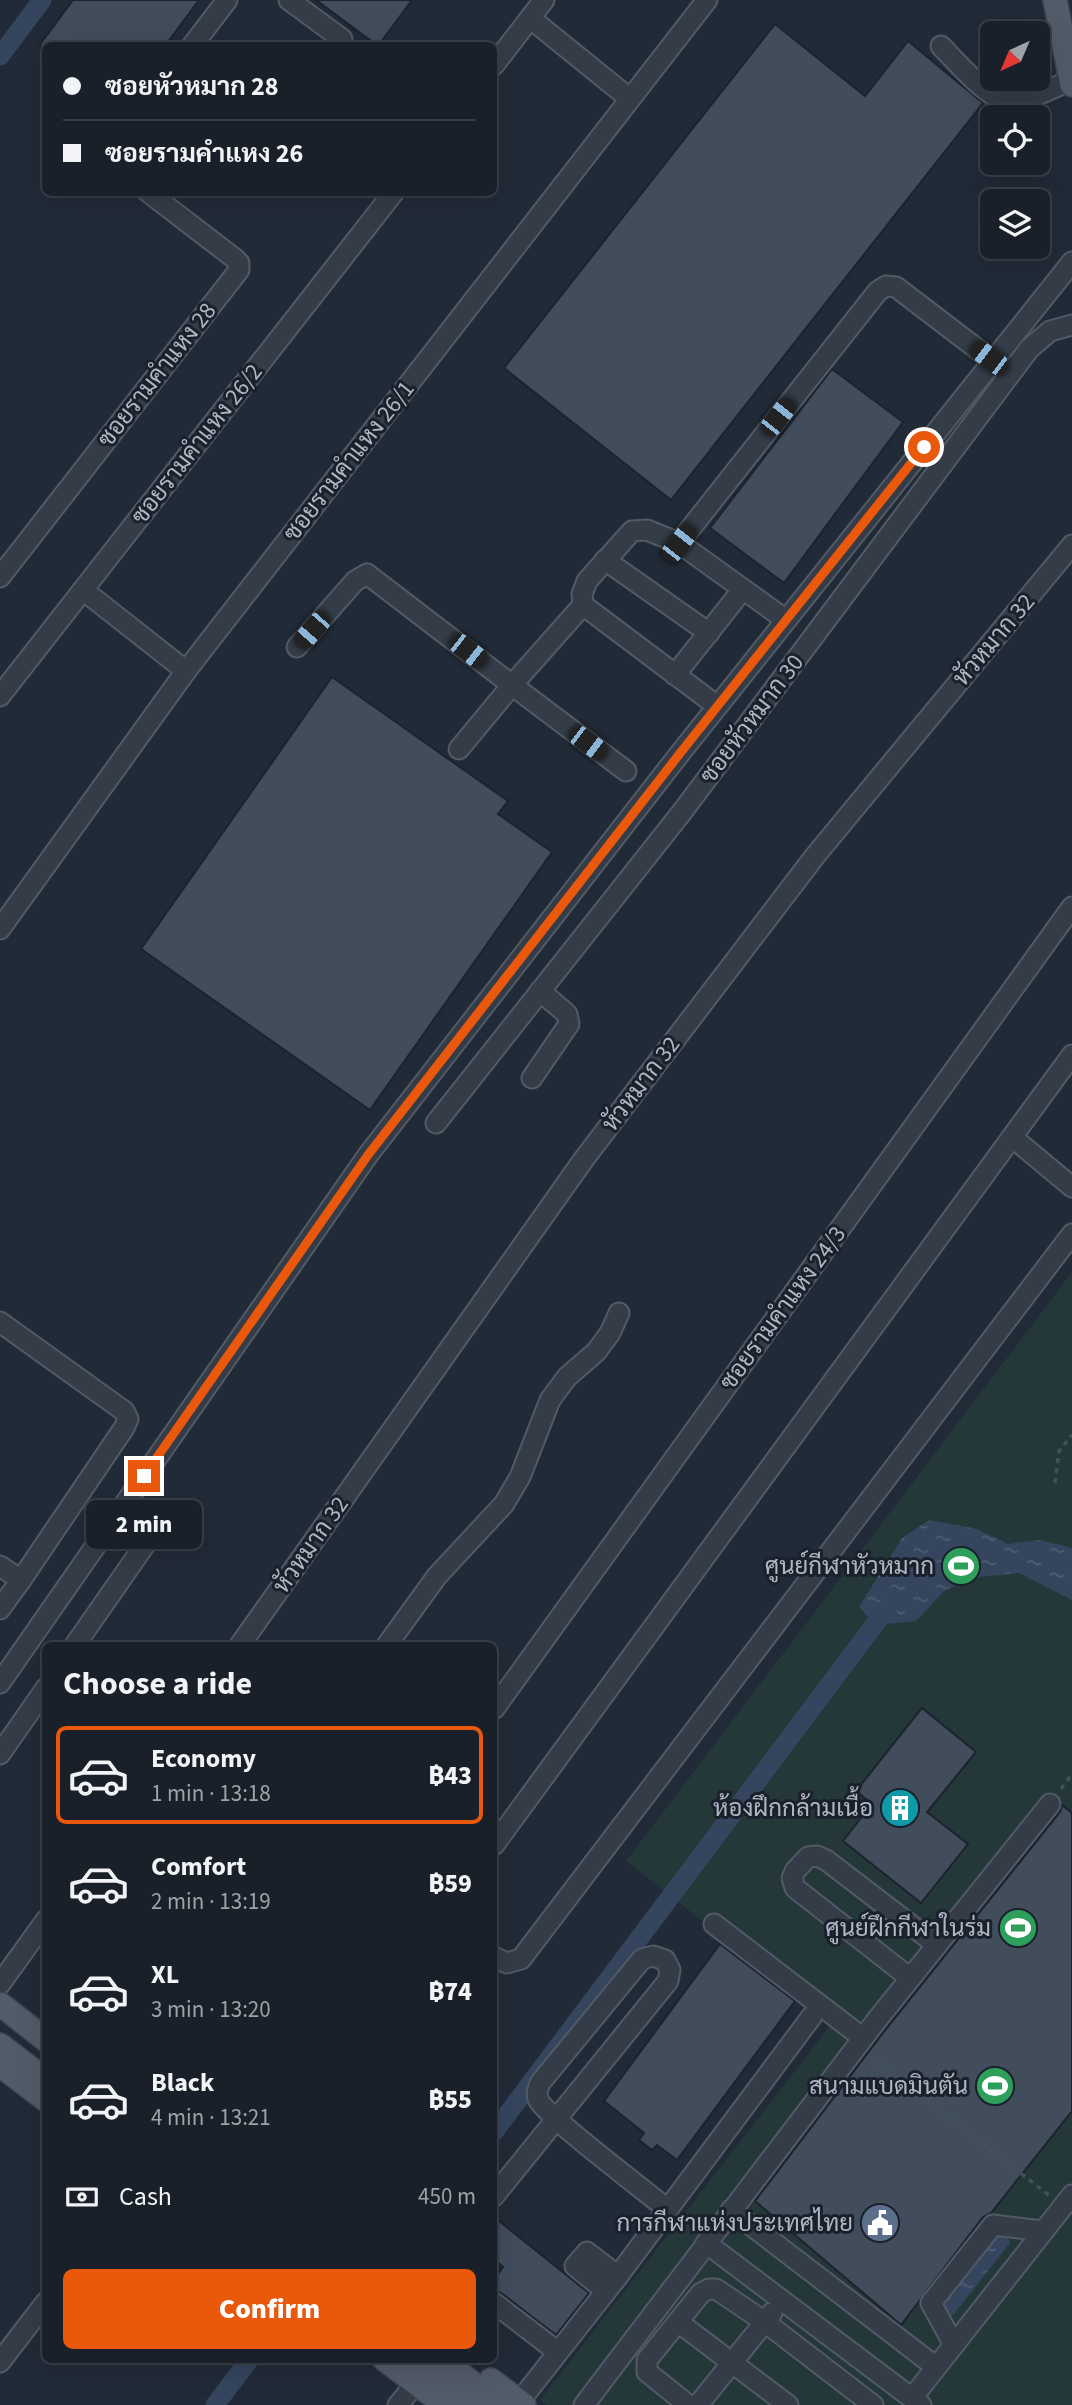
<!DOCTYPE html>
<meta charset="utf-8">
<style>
body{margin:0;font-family:"Source Sans 3",Sarabun,sans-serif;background:#262d35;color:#f1f3f6;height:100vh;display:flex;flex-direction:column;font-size:26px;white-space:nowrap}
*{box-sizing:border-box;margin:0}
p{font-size:23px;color:#9fa3a8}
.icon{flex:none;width:38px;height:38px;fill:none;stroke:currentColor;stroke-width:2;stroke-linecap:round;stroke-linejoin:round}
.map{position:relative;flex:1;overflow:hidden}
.details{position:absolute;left:42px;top:1642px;width:455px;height:721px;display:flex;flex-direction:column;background:#192029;border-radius:10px;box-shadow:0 7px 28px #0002,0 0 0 2px #373e46}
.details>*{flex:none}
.banner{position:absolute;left:42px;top:42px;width:455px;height:154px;border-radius:10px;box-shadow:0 7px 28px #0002,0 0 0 2px #373e46;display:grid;align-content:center;height:154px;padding:0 21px;background:#192029}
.needle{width:46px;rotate:224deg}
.tools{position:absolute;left:980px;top:21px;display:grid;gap:14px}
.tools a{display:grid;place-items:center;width:70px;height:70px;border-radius:10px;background:#192029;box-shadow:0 7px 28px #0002,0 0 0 2px #373e46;font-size:35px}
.end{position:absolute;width:32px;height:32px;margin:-16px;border:9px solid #ea580c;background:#fff;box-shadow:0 0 0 4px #fff}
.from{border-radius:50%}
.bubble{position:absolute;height:49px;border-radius:10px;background:#192029;box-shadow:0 7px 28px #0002,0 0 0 2px #373e46;font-size:23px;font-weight:800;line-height:49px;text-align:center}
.car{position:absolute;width:21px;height:42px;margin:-21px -10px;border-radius:9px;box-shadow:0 0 5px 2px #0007;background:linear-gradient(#222 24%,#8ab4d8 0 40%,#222 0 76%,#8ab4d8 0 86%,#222 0)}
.banner b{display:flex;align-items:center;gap:24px;height:66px;font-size:26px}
.banner b+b{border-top:2px solid #373e46}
.banner i{width:18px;height:18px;background:#f1f3f6}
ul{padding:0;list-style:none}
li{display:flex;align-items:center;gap:21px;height:98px;margin:0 14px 10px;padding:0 7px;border:4px solid transparent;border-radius:10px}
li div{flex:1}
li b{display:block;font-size:26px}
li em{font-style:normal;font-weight:800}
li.selected{border-color:#ea580c}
li>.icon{width:63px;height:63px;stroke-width:1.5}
h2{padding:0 21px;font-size:32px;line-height:84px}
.pay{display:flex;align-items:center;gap:18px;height:77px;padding:0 21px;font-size:26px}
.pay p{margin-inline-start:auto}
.action{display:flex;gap:14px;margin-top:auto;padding:14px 21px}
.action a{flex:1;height:80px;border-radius:10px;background:#ea580c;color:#fff;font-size:28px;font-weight:800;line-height:80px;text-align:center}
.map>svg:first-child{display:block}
</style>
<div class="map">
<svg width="1072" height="2405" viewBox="0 0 1072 2405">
<defs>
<pattern id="water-ripples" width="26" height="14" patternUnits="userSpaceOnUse" patternTransform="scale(1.75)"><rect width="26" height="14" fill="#35455e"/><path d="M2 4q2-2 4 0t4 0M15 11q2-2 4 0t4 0" fill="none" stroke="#505e73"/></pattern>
</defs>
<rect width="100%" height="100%" fill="#212a37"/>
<!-- garden -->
<path fill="#243739" d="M1072,1272V2405H547L540,2400L832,2023L626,1861Z"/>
<!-- water -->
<g fill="url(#water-ripples)">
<path d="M929,1520L977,1529L1008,1544L1040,1540L1072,1548V1600L1019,1573L980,1577L945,1590L916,1621L875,1625L859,1607L902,1538Z"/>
<path d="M1000,2233L1007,2237L1010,2243L954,2314L950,2315L942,2305Z"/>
</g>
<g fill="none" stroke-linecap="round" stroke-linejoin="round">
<!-- canal -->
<g stroke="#35455e" stroke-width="19">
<path d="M0,56L42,0"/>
<path d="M494,2132L890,1604"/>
<path d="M215,2405L250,2359"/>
</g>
</g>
<!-- building -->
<g fill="#424d5c" stroke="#1c232e" stroke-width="2">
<path d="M73,0H199L165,46H39Z"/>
<path d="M316,0H412L378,46Z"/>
<path d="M775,24L865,96L908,41L983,103L671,500L504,368Z"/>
<path d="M832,369L903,422L784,583L710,528Z"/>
<path d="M332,677L508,801L498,814L552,852L370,1110L141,949Z"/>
<path d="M922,1708L976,1752L927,1812L968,1844L921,1903L843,1841L872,1804L856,1791Z"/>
<path d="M1062,1805L1072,1813V2111L991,2213L983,2217L901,2325L755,2201L886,2029L1060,1812Z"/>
<path d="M720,1944L795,2001L677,2160L657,2145L652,2150L639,2140L644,2133L604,2101Z"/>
<path d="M494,2217L589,2293L556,2335L501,2293L494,2291V2280L503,2267L494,2259Z"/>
</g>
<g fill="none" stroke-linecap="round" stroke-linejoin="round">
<!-- minor casing -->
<g stroke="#525a65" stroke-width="23">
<g id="minor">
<path d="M289,0L342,39"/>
<path d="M530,18L630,99"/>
<path d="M192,46L227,0"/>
<path d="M941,46C956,61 991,104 1014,102C1028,101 1057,86 1071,80"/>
<path d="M494,65L544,0"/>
<path d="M679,543L878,291L886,286L896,287L993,361"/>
<path d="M605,560L709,633"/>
<path d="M0,577L239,270V263L234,258L148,192"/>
<path d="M83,590L186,671"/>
<path d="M583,605L512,685L626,771"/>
<path d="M297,647L355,581L367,574L512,685L459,749"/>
<path d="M675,675L743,589"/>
<path d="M0,696L394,192"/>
<path d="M717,706L583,605L582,594L587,581L632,531L647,530L679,543L786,620"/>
<path d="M0,929L186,671L707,0"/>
<path d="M532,1078L569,1024L567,1014L540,991"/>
<path d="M436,1123L682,812L1029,349L1050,331L1072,325"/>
<path d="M1012,1137L1072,1187"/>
<path d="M0,1322L124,1411L128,1419L124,1428L21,1580"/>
<path d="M0,1566L21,1580L0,1609"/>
<path d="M75,1645L151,1536"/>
<path d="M240,1645L584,1159L815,856L1072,545"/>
<path d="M387,1645L437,1576L504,1504L520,1477L550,1400L567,1377L596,1352L610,1333L619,1313"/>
<path d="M0,1683L368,1155L681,752L1072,262"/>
<path d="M494,1709L1072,907"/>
<path d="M0,1754L46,1688"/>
<path d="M494,1845L1072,1055"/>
<path d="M714,1924L863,2038"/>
<path d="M494,1957L507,1963L521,1959L1072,1234"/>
<path d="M910,1978L795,1888L792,1878L795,1871L808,1857L817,1856L826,1860L937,1945"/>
<path d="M0,1984L46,1920"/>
<path d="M494,2196L668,1981L670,1970L665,1960L653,1956L642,1959L540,2083C538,2088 536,2094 538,2099C543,2114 648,2193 667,2209"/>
<path d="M731,2210L936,2367"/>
<path d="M706,2243L921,2405"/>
<path d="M606,2291L575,2266L587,2252L618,2276"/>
<path d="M494,2303L558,2352"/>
<path d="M678,2322L788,2405"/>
<path d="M954,2345L931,2303L993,2225L1043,2231"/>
<path d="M0,2362L46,2302"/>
<path d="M912,2398L1072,2195"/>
<path d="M519,2402L618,2276L812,2016"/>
<path d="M398,2405L416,2383"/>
<path d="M584,2405L876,2021L1050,1804"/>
<path d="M688,2405L647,2372V2360L701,2293L709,2289H716L765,2322L873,2405"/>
<path d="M698,2405L772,2313"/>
</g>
</g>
<!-- major casing -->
<g stroke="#3e4551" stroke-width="26">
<g id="major">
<path d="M1055,0L1072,85"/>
<path d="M0,2004L46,2040"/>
<path d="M0,2045L46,2080"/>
<path d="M0,2065L46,2100"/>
<path d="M384,2359L445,2405"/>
<path d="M412,2359L472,2405"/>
<path d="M441,2359L501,2405"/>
<path d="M491,2380L524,2405"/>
</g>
</g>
<!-- path -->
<g stroke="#405356" stroke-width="3.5" stroke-dasharray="5 5" stroke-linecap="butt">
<path d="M1055,1483L1059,1451L1072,1435"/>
<path d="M1061,1789L1072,1774"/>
<path d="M871,2057L1050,2196"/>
</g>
<!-- minor -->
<use href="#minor" stroke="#343c48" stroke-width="19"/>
<!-- major -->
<use href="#major" stroke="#525b68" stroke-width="23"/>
</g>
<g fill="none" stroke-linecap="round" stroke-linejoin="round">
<!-- route -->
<path stroke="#ea580c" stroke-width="9" d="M144,1476L368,1155L681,752L924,447"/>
</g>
<!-- icons -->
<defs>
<g id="stadium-disc" transform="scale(2.0125)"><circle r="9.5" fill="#2e9e5b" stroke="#1a212c"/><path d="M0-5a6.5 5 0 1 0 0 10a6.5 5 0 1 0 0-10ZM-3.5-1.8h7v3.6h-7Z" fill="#fff"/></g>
<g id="building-disc" transform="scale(2.0125)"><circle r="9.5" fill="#0f9aa8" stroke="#1a212c"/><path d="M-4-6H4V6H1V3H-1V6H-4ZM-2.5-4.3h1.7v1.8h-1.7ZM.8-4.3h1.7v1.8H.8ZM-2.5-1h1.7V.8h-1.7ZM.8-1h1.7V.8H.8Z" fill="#fff"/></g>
<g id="civic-disc" transform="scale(2.0125)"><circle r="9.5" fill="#5c6f8a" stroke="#1a212c"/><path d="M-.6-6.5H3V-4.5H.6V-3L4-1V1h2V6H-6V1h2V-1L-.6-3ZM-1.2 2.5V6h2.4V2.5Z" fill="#fff"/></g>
</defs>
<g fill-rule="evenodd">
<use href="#stadium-disc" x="961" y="1566"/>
<use href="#building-disc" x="900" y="1808"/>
<use href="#stadium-disc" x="1018" y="1928"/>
<use href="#stadium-disc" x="995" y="2086"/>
<use href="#civic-disc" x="880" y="2223"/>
</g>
<g text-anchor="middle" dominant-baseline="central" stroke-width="6" stroke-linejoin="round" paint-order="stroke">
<!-- street labels -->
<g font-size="24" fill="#afb7c4" stroke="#1a212c">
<text transform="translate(157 375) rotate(-52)">ซอยรามคำแหง 28</text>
<text transform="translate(197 444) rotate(-52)">ซอยรามคำแหง 26/2</text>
<text transform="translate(349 461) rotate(-52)">ซอยรามคำแหง 26/1</text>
<text transform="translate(994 640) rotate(-50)">หัวหมาก 32</text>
<text transform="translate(752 719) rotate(-53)">ซอยหัวหมาก 30</text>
<text transform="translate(641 1084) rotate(-53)">หัวหมาก 32</text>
<text transform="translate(783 1308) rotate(-54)">ซอยรามคำแหง 24/3</text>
<text transform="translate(311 1545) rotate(-55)">หัวหมาก 32</text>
</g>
<!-- poi labels -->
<g font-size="24" fill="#afb7c4" stroke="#1a212c" text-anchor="end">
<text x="934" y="1566">ศูนย์กีฬาหัวหมาก</text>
<text x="873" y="1808">ห้องฝึกกล้ามเนื้อ</text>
<text x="991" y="1928">ศูนย์ฝึกกีฬาในร่ม</text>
<text x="968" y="2086">สนามแบดมินตัน</text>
<text x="853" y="2223">การกีฬาแห่งประเทศไทย</text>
</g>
</g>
</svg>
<div class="tools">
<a><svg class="needle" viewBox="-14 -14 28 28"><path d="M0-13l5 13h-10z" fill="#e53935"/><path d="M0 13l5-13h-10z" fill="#9fa3a8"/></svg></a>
<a><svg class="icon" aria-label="locate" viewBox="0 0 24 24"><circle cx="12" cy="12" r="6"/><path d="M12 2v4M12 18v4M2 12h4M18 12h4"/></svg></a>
<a><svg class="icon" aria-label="layers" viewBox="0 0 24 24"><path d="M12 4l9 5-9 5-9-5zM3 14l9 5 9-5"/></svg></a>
</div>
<i class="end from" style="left:924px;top:447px"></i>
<i class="end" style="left:144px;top:1476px"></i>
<div class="bubble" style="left:86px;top:1500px;width:116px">2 min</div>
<i class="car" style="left:989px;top:358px;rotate:307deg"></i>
<i class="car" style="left:778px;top:417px;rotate:38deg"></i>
<i class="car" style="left:679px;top:543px;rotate:38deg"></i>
<i class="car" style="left:312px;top:630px;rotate:221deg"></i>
<i class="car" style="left:468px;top:651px;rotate:128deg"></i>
<i class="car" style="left:588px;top:743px;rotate:127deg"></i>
<div class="banner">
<b><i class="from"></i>ซอยหัวหมาก 28</b>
<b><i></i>ซอยรามคำแหง 26</b>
</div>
<section class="details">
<h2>Choose a ride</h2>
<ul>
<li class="selected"><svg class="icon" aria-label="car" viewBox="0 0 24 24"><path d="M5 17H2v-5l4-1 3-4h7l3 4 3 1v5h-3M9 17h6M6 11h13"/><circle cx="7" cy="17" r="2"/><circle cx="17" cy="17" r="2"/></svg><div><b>Economy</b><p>1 min · 13:18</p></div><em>฿43</em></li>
<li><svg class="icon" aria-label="car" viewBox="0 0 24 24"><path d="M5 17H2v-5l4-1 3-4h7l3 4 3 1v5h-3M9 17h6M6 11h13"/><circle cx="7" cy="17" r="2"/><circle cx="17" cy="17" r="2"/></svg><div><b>Comfort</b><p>2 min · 13:19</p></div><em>฿59</em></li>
<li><svg class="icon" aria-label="car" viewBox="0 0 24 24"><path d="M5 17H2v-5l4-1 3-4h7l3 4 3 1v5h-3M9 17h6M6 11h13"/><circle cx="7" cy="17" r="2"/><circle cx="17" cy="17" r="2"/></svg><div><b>XL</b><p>3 min · 13:20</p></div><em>฿74</em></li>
<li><svg class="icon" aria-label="car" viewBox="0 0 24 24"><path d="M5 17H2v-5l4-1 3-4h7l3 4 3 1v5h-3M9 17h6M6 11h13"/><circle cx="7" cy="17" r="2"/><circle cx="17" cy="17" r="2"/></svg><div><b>Black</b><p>4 min · 13:21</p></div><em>฿55</em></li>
</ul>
<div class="pay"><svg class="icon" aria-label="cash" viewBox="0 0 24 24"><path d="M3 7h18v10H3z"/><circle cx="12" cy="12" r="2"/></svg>Cash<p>450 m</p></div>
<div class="action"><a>Confirm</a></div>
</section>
</div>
